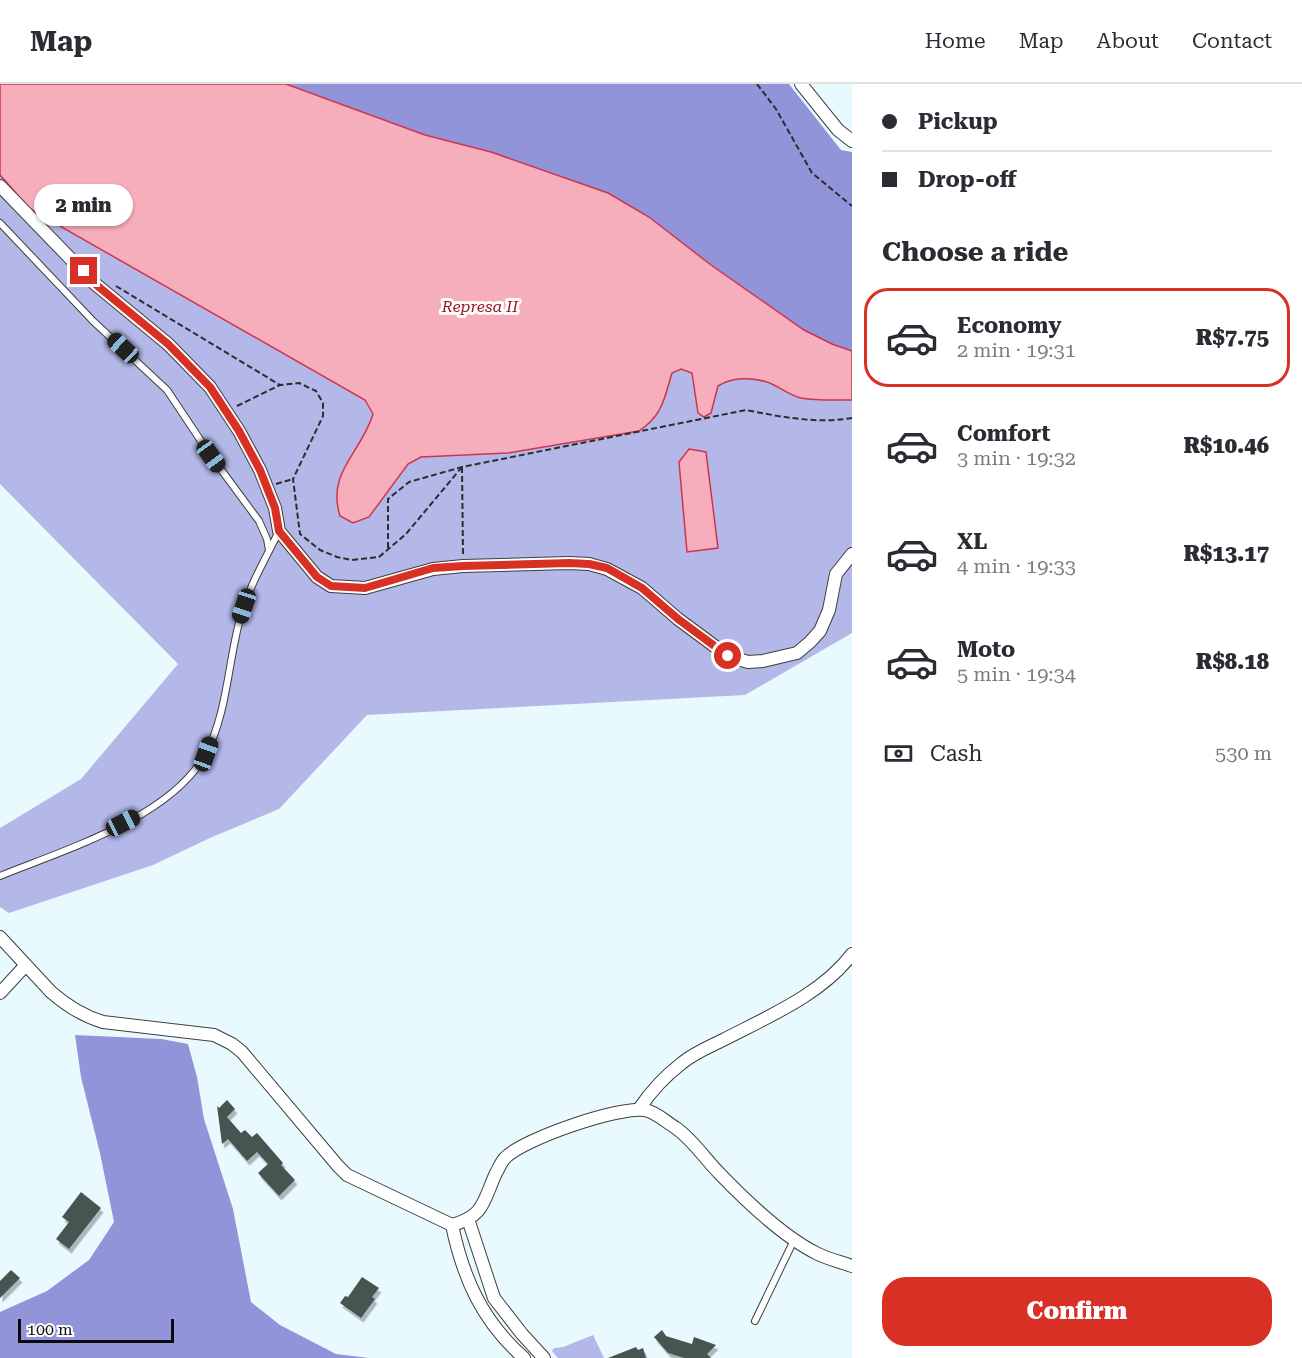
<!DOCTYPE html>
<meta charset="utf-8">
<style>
body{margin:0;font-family:"Roboto Serif",serif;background:#f7f7f7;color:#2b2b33;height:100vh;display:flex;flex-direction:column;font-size:22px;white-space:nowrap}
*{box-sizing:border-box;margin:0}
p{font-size:20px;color:#7c7c81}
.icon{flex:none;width:33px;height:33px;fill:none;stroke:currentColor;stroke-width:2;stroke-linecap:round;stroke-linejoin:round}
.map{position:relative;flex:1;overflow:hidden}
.side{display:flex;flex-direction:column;background:#fff;width:450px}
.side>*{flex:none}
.guide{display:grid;align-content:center;height:132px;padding:0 30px;background:#fff}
.scale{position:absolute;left:18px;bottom:15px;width:156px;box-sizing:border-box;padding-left:6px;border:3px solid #0b0b0b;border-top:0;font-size:16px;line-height:21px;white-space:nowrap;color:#0b0b0b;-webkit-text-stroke:4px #fff;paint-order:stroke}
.end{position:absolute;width:27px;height:27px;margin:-14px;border:8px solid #d93025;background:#fff;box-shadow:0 0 0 3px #fff}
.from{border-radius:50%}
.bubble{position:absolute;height:42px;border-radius:21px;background:#fff;box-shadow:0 2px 4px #0004;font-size:20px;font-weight:800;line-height:42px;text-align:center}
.car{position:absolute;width:18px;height:36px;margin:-18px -9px;border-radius:8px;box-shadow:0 0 4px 2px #0007;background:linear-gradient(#222 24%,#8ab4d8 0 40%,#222 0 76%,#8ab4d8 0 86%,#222 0)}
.guide b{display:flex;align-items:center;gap:21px;height:57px;font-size:22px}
.guide b+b{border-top:2px solid #e1e1e2}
.guide i{width:15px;height:15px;background:#2b2b33}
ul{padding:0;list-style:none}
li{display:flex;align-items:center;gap:18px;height:99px;margin:0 12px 9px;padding:0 18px;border:3px solid transparent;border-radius:24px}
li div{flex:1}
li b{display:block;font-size:22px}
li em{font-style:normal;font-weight:800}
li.on{border-color:#d93025}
li>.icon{width:54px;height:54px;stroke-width:1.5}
h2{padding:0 30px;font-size:27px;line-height:72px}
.pay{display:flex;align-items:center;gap:15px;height:66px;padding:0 30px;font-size:22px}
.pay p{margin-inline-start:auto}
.action{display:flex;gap:12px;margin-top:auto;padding:12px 30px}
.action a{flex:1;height:69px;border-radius:24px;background:#d93025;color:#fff;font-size:24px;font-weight:800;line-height:69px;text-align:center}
header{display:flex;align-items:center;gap:36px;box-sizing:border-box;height:84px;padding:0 30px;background:#fff;border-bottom:2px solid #e1e1e2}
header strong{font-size:28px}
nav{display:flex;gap:33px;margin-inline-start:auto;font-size:21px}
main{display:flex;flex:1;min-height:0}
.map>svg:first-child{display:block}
</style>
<header>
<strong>Map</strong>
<nav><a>Home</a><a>Map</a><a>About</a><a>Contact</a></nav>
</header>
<main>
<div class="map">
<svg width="852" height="1274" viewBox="0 0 852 1274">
<defs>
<filter id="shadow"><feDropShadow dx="2.5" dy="4.5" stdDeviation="0" flood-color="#0004"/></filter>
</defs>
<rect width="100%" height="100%" fill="#e9faff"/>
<!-- green -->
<g fill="#b3b8e9">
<path d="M0,91L30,125L364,316L373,330C362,368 326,388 340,432L369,433L408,380L421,373L508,369L639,347L661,325L672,289L681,285L692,289L698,328L711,329L718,302C732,293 751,293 767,298C776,301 783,308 792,310C812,314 831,316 852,316V549L745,611L367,631L279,725L210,754L153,781L9,829L0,823V744L81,695L178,580L0,400Z"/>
<path d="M593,1251L604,1274H558L552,1267L554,1264L563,1263Z"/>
</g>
<!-- forest -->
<g fill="#9294d9">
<path d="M287,0H789L841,66L852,68V267L832,260L804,246L711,181L649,133L608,109L491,68L425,51Z"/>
<path d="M75,951L161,955L188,960L197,993L204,1035L233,1125L251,1218L280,1241L336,1270L369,1274H0V1228L47,1207L89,1176L114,1138L100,1069L81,993Z"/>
</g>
<!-- water -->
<g fill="#f6adbc" stroke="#ce344e" stroke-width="1.5">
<path d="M0,0H286L425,51L491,68L608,109L649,133L711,181L804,246L832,260L852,267V316C835,316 817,317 801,314C788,311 779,302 767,298C751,293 732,293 718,302L711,329L704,333L698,329L692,289L681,285L672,289C664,315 663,331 639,347L508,369L421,373L408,380L369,433L353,439L340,432C326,388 362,368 373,330L365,316L30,125L0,91Z"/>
<path d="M689,365L706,368L718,464L687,468L679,378Z"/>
</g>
<!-- building -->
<g fill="#475451" filter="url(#shadow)">
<path d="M227,1016L235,1025L227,1033L241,1049L245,1046L252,1053L257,1049L283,1079L281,1081L295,1096L279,1112L258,1089L268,1080L257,1068L247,1077L228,1055L222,1060L217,1022L219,1024Z"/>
<path d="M81,1108L101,1124L69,1165L56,1155L69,1138L62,1133Z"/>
<path d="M11,1186L20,1194L0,1214V1197Z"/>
<path d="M362,1193L379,1204L372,1213L375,1215L361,1234L340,1219L345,1212L348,1213Z"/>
<path d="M662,1246L666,1252L692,1260L694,1253L716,1261L707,1270L711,1274H684L668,1269L654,1253Z"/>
<path d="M636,1263L638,1266L643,1264L646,1274H608Z"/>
</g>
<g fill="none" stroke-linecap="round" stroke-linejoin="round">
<!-- lane casing -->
<g stroke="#3e3e3e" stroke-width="8">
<g id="lane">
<path d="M0,139L93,237L167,306L211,372L259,437L267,455L269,466"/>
<path d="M0,792C64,766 170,734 205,671C227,632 228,578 240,535C248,504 265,476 279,447"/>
<path d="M755,1237L794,1156"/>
</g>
</g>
<!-- street casing -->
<g stroke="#3e3e3e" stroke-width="14">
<g id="street">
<path d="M801,0L838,46L852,57"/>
<path d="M0,102L94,199L168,260L210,303L239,347L260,386L275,424L279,447L317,493L331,502L365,504L433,485L463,482L569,479L589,480L607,485L642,504L678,535L728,572L748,578L763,577L797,569L810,558L820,547L829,526L836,490L852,470"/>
<path d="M0,853L51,908C67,922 83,932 103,938L214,951L232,960L242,968L338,1082L347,1091L452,1141"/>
<path d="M0,909L25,882"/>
<path d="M639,1025C651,1007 665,992 682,979C694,969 709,963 723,956C767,933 821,911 852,870"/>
<path d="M468,1135L494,1214L522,1250L544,1274"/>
<path d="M452,1141C485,1132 483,1117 496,1089C499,1084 501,1078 505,1074C523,1055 619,1022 645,1026C656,1028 666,1038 676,1044C693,1056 705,1075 720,1090C747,1118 783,1153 818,1170C828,1175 841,1178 852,1182"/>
<path d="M452,1141C463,1194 482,1237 524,1274"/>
</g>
</g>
<!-- path -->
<g stroke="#2d2d2d" stroke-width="2" stroke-dasharray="6 3" stroke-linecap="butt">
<path d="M757,0L776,25L812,89L852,122"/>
<path d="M116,202L280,301L299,299L316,307L323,319V332L293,395L300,450L320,466L337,473L352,476L379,473L406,450L462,383"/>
<path d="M237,322L280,301"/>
<path d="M462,383L463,470"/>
<path d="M276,400L293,395"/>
<path d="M388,464V415L409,398L462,383L746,326C782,333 816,340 852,334"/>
</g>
<!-- lane -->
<use href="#lane" stroke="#fff" stroke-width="6"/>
<!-- street -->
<use href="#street" stroke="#fff" stroke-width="12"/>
</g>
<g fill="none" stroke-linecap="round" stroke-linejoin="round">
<!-- route -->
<path stroke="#d93025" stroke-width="8" d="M84,187L94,199L168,260L210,303L239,347L260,386L275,424L279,447L317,493L331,502L365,504L433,484L463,482L569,479L589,480L607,484L642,504L678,535L728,572"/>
</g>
<g text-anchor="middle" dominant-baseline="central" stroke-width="6" stroke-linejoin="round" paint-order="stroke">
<!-- water labels -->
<g font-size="16" font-style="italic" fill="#9c1426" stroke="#fff">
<text x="480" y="222">Represa II</text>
</g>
</g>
</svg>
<div class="scale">100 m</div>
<i class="end from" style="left:728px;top:572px"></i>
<i class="end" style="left:84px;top:187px"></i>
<div class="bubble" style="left:34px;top:100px;width:99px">2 min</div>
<i class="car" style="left:123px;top:264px;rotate:313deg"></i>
<i class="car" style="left:211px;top:372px;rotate:144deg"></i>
<i class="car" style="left:244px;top:522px;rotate:198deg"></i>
<i class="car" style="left:206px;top:670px;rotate:20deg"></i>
<i class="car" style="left:123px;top:739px;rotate:63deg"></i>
</div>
<section class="side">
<div class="guide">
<b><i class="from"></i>Pickup</b>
<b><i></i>Drop-off</b>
</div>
<h2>Choose a ride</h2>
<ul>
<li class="on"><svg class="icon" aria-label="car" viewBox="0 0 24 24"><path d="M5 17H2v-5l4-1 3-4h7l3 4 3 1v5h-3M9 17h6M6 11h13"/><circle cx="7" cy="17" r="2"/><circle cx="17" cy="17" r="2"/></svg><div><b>Economy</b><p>2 min · 19:31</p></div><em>R$7.75</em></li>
<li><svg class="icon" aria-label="car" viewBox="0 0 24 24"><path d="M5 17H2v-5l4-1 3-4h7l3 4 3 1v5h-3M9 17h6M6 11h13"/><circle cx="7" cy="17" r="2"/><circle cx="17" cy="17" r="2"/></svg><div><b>Comfort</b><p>3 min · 19:32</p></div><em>R$10.46</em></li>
<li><svg class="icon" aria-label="car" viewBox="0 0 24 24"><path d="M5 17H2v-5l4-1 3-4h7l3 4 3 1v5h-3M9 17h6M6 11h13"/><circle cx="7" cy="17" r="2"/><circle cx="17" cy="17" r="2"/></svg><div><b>XL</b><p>4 min · 19:33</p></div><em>R$13.17</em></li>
<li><svg class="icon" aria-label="car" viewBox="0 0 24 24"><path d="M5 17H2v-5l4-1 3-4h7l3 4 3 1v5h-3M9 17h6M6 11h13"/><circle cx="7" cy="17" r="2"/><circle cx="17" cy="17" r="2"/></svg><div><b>Moto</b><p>5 min · 19:34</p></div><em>R$8.18</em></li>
</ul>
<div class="pay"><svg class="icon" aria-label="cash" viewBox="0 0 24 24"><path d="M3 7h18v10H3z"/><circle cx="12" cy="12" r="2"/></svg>Cash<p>530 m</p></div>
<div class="action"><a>Confirm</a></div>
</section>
</main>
